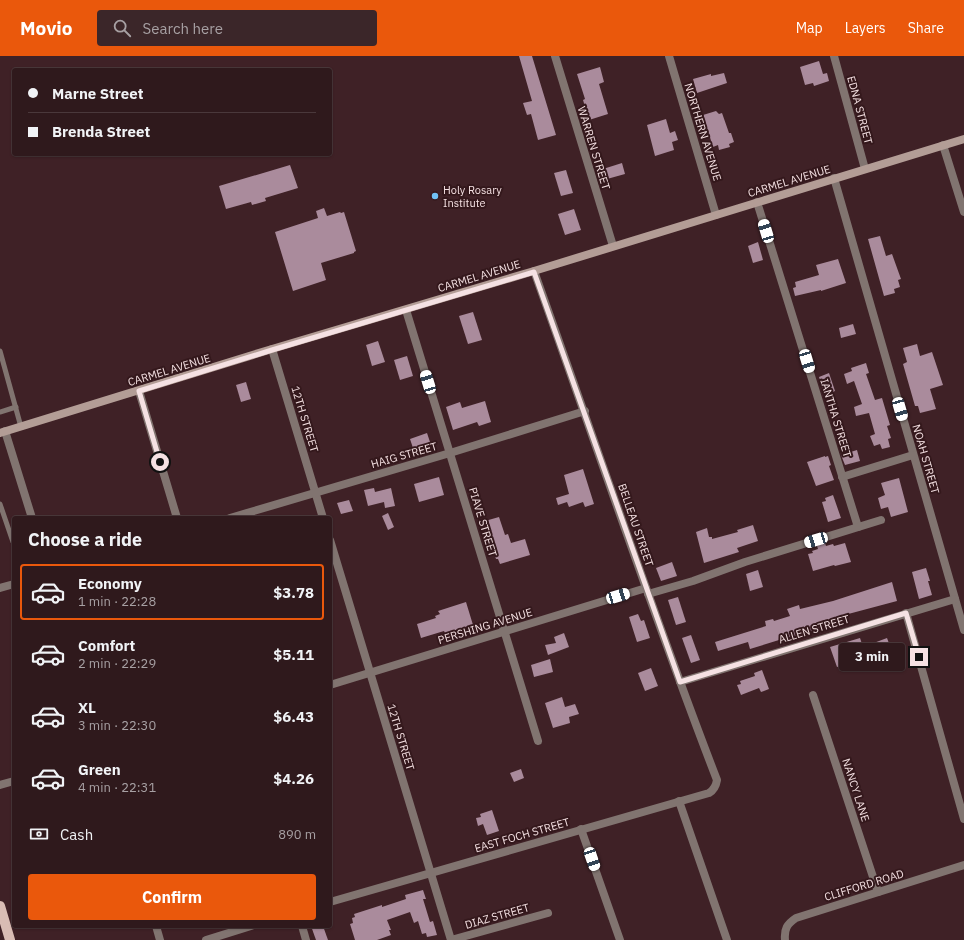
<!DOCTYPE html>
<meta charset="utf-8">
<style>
body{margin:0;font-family:"IBM Plex Sans",sans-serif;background:#3b2629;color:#f1f3f6;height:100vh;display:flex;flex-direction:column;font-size:15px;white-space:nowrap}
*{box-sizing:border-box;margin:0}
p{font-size:13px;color:#a7a0a3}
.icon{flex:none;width:22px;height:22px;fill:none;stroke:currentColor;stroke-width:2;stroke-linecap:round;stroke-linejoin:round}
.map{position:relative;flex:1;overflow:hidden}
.details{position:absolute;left:12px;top:460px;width:320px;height:412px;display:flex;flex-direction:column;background:#2f191c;border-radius:4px;box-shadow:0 1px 3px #0004,0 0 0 1px #4a383b}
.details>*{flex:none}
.guide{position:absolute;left:12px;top:12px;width:320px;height:88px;border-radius:4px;box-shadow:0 1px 3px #0004,0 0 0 1px #4a383b;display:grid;align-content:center;height:88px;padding:0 16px;background:#2f191c}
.end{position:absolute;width:18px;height:18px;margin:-9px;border:5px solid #f5e1e3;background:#111;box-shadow:0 0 0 2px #111}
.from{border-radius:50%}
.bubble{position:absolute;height:28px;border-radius:4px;background:#2f191c;box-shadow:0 1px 3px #0004,0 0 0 1px #4a383b;font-size:13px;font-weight:700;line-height:28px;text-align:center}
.car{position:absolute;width:12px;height:24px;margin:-12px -6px;border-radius:5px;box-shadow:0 0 3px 1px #0007;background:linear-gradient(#fff 24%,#345 0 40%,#fff 0 76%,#345 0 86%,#fff 0)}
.guide b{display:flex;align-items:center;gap:14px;height:38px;font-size:15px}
.guide b+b{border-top:1px solid #4a383b}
.guide i{width:10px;height:10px;background:#f1f3f6}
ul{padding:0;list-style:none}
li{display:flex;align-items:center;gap:12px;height:56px;margin:0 8px 6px;padding:0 8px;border:2px solid transparent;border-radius:4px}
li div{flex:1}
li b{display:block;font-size:15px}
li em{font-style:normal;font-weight:700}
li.on{border-color:#ea580c}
li>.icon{width:36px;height:36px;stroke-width:1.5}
h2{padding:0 16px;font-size:18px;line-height:48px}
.pay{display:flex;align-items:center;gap:10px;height:44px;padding:0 16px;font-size:15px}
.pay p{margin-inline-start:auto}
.action{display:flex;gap:8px;margin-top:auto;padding:8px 16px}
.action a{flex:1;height:46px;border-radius:4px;background:#ea580c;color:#fff;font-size:16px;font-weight:700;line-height:46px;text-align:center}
header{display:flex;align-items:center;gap:24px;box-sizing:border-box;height:56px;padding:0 20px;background:#ea580c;color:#fff}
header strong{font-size:19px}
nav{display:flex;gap:22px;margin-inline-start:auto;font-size:14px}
.search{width:280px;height:36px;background:#3b2629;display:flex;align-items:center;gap:10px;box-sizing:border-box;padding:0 14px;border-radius:4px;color:#a7a0a3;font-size:15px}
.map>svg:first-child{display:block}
</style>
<header>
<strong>Movio</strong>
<div class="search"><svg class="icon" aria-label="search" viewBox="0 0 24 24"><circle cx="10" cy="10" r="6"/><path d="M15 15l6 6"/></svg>Search here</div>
<nav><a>Map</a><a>Layers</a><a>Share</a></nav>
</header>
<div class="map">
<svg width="964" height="884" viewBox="0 0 964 884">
<rect width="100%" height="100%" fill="#3f2126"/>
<!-- building -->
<g fill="#aa8b9c">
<path d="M519,0H532L556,79L538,84L531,58L527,59L523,47L532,45Z"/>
<path d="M819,5L823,18L827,17L829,25L814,30L813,27L805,29L800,11Z"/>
<path d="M600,11L604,26L599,28L608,58L589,64L583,44L585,43L577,18Z"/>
<path d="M724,17L727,27L697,37L693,23L711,18V20Z"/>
<path d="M716,55L719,58L722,57L729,77H731L734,86L729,88L730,91L719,94L718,89L713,91L703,59Z"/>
<path d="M666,63L670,77L675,75L678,84L672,86L674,94L655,100L647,69Z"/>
<path d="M622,107L625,118L607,123L603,113Z"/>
<path d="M290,109L298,132L265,142L266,145L252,149L251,146L226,153L219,130Z"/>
<path d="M566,114L573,137L561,140L554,117Z"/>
<path d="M324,152L327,160L340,156L341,157L344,156L356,195L354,196V197L321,207L326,224L293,235L275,176L318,162L316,155Z"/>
<path d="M574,153L581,174L565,179L558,158Z"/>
<path d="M880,180L886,200L892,198L901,223L898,224L900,231L894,233L895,237L884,240L868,183Z"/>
<path d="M758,186L763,204L753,207L748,190Z"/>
<path d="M838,203L846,227L821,235V234L795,240L793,232L796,231L795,226L819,219L816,209Z"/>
<path d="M473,256L482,284L468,288L459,260Z"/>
<path d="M853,268L856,278L841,282L839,272Z"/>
<path d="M378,285L385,306L372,310L366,289Z"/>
<path d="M917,288L920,300L932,296L943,329L930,333L936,353L920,357L918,350H915L903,308L907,306L903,292Z"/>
<path d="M407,300L413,320L400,324L394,304Z"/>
<path d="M866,307L869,317L866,318L875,344L882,342L890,369L887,370L891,382L888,383L890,391L882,393L880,388L874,390L870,380L875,378L869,357L856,360L854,351L862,348L854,325L847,328L844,318L852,315L851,312Z"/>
<path d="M829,317L835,335L825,339L819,321Z"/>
<path d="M246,326L251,343L241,346L236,329Z"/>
<path d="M485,345L491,366L479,370L477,366L453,374L446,351L460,346L462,352Z"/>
<path d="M427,377L430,386L428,387L429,390L414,395L410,383Z"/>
<path d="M857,394L860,405L845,409L841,399Z"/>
<path d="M825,400V401L828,400L831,409L829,410L834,424L816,430L807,406Z"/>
<path d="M583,413L594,448L585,451L583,446L569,451L567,446L558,449L556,442L569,438L564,419Z"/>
<path d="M439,421L444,439L419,446L414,428Z"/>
<path d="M899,422L908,456L891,461L888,451L881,453L878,442L885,439L881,427Z"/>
<path d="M374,432L375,436L391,432L395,450L385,452L384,446L368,450L364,434Z"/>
<path d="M833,439L841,462L828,466L822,446L826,445L825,442Z"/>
<path d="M349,444L353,455L341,458L337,447Z"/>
<path d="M388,457L394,471L388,474L382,460Z"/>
<path d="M499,461L505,479L508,478L511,487L525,483L530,499L500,508L498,503H496L488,477H486L483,468L486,467L485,465Z"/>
<path d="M753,469L758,485L737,492L739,496L704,507L696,476L707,472L709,481H712V483L738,476L737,474Z"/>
<path d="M825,487L826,490L833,488L834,490L845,487L851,506L835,510L834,509L813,515L808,498L813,497L812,495L818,493L817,490Z"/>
<path d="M672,506L677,520L661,525L656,512Z"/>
<path d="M926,512L930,525H928L932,539L919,543L912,516Z"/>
<path d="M758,514L763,531L750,535L746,518Z"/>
<path d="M892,526L897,545L837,561L838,563L822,568L818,570L819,572L779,585V584L750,593L748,586L718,595L715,586L766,570L765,565L773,563L774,565L790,560L787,553L799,549L800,553L833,545Z"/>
<path d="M678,541L686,566L676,569L668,544Z"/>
<path d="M466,546L473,569L445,577L444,575L421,582L417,568L436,562L435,560L440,558L438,555Z"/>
<path d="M638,558L641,565L644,564L650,582L637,586L629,561Z"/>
<path d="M564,577L569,591L548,599L545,589L556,587L554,581Z"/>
<path d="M691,579L700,604L691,607L682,582Z"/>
<path d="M860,582L863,591L887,582L894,601L858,612L856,606L837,611L830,591Z"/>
<path d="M550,603L553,616L534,621L531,609Z"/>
<path d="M651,612L658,630L645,635L638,617Z"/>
<path d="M762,614L769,633L761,636L759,632L741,639L737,629L741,628L740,625L755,620L754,617Z"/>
<path d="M562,641L565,651L575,648L579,658L569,661L570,667L553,672L545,647Z"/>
<path d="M521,713L524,722L514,726L510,717Z"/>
<path d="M492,754L499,775L487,779L483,768L478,770L476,762L481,761L480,758Z"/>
<path d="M423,834L426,843H423L430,866L433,865L437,879L427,881L426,877L422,878L418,865L414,867L410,856L387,864L391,874H389L391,879L377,884H355L350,868L353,867L352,862L355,861L354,858L382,849V851L406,843L405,839Z"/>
<path d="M311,870H323L328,884H316Z"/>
</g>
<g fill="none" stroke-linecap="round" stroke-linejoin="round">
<!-- service -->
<g stroke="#817470" stroke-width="5">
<path d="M0,295L21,371"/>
<path d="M0,356L16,351"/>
<path d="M0,448L13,486"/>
</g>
<!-- minor -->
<g stroke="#817470" stroke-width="8">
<path d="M555,0L613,190"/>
<path d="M669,0L716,159"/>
<path d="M834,0L865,113"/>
<path d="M943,89L964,156"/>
<path d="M834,122L964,574"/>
<path d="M757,146L858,471"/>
<path d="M406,254L538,685"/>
<path d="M272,293L323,462"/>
<path d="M139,335L177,462"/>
<path d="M5,375L32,462"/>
<path d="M842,421L913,399"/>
<path d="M230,462L450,397L585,355"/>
<path d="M330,484L451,884L548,857"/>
<path d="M0,532L14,528"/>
<path d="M648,538L693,525L745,506L881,464"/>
<path d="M906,557L964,763"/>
<path d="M680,626L955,543"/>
<path d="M330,629L646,532"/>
<path d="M813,639L878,836"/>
<path d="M0,729L14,725"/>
<path d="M679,745L727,884"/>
<path d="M581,773L620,884"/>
<path d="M330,846L709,737C714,734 716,730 717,724C652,556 595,385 534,215"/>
<path d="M156,870L160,884"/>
<path d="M302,870L306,884"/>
<path d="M206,884L251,870"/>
<path d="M785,884C784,873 787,868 796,862L964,809"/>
</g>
<!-- secondary -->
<path stroke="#b39d96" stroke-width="8" d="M0,377L272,293L534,215L964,83"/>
<!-- primary -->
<path stroke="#d9bcb4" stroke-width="10" d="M0,850L10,884"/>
</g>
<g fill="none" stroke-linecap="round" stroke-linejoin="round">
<!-- route -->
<path stroke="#f5e1e3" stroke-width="5" d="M160,406L139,335L272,294L534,216L680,626L906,557L919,601"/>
</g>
<!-- markers -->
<circle fill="#71c1f5" stroke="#34181c" stroke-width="1.5" cx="435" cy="140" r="4"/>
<g text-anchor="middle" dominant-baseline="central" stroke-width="4" stroke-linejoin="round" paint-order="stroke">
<!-- street labels -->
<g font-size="11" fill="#f5e1e3" stroke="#34181c">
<text transform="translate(860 54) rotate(75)">EDNA STREET</text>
<text transform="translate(703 76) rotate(73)">NORTHERN AVENUE</text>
<text transform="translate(594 92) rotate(73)">WARREN STREET</text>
<text transform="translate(789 125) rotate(-17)">CARMEL AVENUE</text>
<text transform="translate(479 220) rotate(-17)">CARMEL AVENUE</text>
<text transform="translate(169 314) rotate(-17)">CARMEL AVENUE</text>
<text transform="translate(836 362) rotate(73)">IANTHA STREET</text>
<text transform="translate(305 363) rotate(73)">12TH STREET</text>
<text transform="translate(404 399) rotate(-16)">HAIG STREET</text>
<text transform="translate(926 403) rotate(74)">NOAH STREET</text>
<text transform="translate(483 466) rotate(73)">PIAVE STREET</text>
<text transform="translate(636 469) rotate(71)">BELLEAU STREET</text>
<text transform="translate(485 570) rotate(-17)">PERSHING AVENUE</text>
<text transform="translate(814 573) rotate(-17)">ALLEN STREET</text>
<text transform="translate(401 681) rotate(73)">12TH STREET</text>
<text transform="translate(856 734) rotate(72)">NANCY LANE</text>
<text transform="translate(522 779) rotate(-16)">EAST FOCH STREET</text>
<text transform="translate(864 829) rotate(-17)">CLIFFORD ROAD</text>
<text transform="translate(497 860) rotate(-16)">DIAZ STREET</text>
</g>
<!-- poi labels -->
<g font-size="11" fill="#f5e1e3" stroke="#34181c" text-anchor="start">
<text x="443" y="134">Holy Rosary<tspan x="443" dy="13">Institute</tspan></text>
</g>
</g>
</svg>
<i class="end from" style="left:160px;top:406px"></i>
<i class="end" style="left:919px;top:601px"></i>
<div class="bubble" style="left:839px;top:587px;width:66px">3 min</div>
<i class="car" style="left:766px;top:175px;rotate:343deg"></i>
<i class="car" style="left:807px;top:305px;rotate:163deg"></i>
<i class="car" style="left:428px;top:326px;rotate:343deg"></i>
<i class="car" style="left:900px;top:353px;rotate:164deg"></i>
<i class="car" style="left:816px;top:484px;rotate:253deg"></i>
<i class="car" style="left:618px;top:540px;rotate:73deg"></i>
<i class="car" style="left:592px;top:803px;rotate:161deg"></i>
<div class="guide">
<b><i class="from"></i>Marne Street</b>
<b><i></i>Brenda Street</b>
</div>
<section class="details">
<h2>Choose a ride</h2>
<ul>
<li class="on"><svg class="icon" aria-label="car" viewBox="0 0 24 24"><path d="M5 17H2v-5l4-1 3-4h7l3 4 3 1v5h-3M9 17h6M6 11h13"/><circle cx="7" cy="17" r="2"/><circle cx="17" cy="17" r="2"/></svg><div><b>Economy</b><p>1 min · 22:28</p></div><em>$3.78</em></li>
<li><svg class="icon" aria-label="car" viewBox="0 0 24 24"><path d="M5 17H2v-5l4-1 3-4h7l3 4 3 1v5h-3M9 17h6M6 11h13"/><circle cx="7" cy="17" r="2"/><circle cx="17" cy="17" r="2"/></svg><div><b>Comfort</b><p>2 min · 22:29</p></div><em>$5.11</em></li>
<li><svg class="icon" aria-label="car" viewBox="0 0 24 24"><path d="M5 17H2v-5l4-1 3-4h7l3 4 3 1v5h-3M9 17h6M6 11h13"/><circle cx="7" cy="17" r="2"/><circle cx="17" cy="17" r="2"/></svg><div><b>XL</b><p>3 min · 22:30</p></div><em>$6.43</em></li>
<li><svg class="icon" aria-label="car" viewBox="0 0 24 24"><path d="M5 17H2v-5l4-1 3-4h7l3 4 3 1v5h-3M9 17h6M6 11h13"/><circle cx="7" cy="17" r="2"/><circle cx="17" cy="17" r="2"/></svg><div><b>Green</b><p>4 min · 22:31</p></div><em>$4.26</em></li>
</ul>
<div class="pay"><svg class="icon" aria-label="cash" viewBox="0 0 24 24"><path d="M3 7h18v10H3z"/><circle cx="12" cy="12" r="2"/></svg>Cash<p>890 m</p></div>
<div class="action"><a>Confirm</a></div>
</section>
</div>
